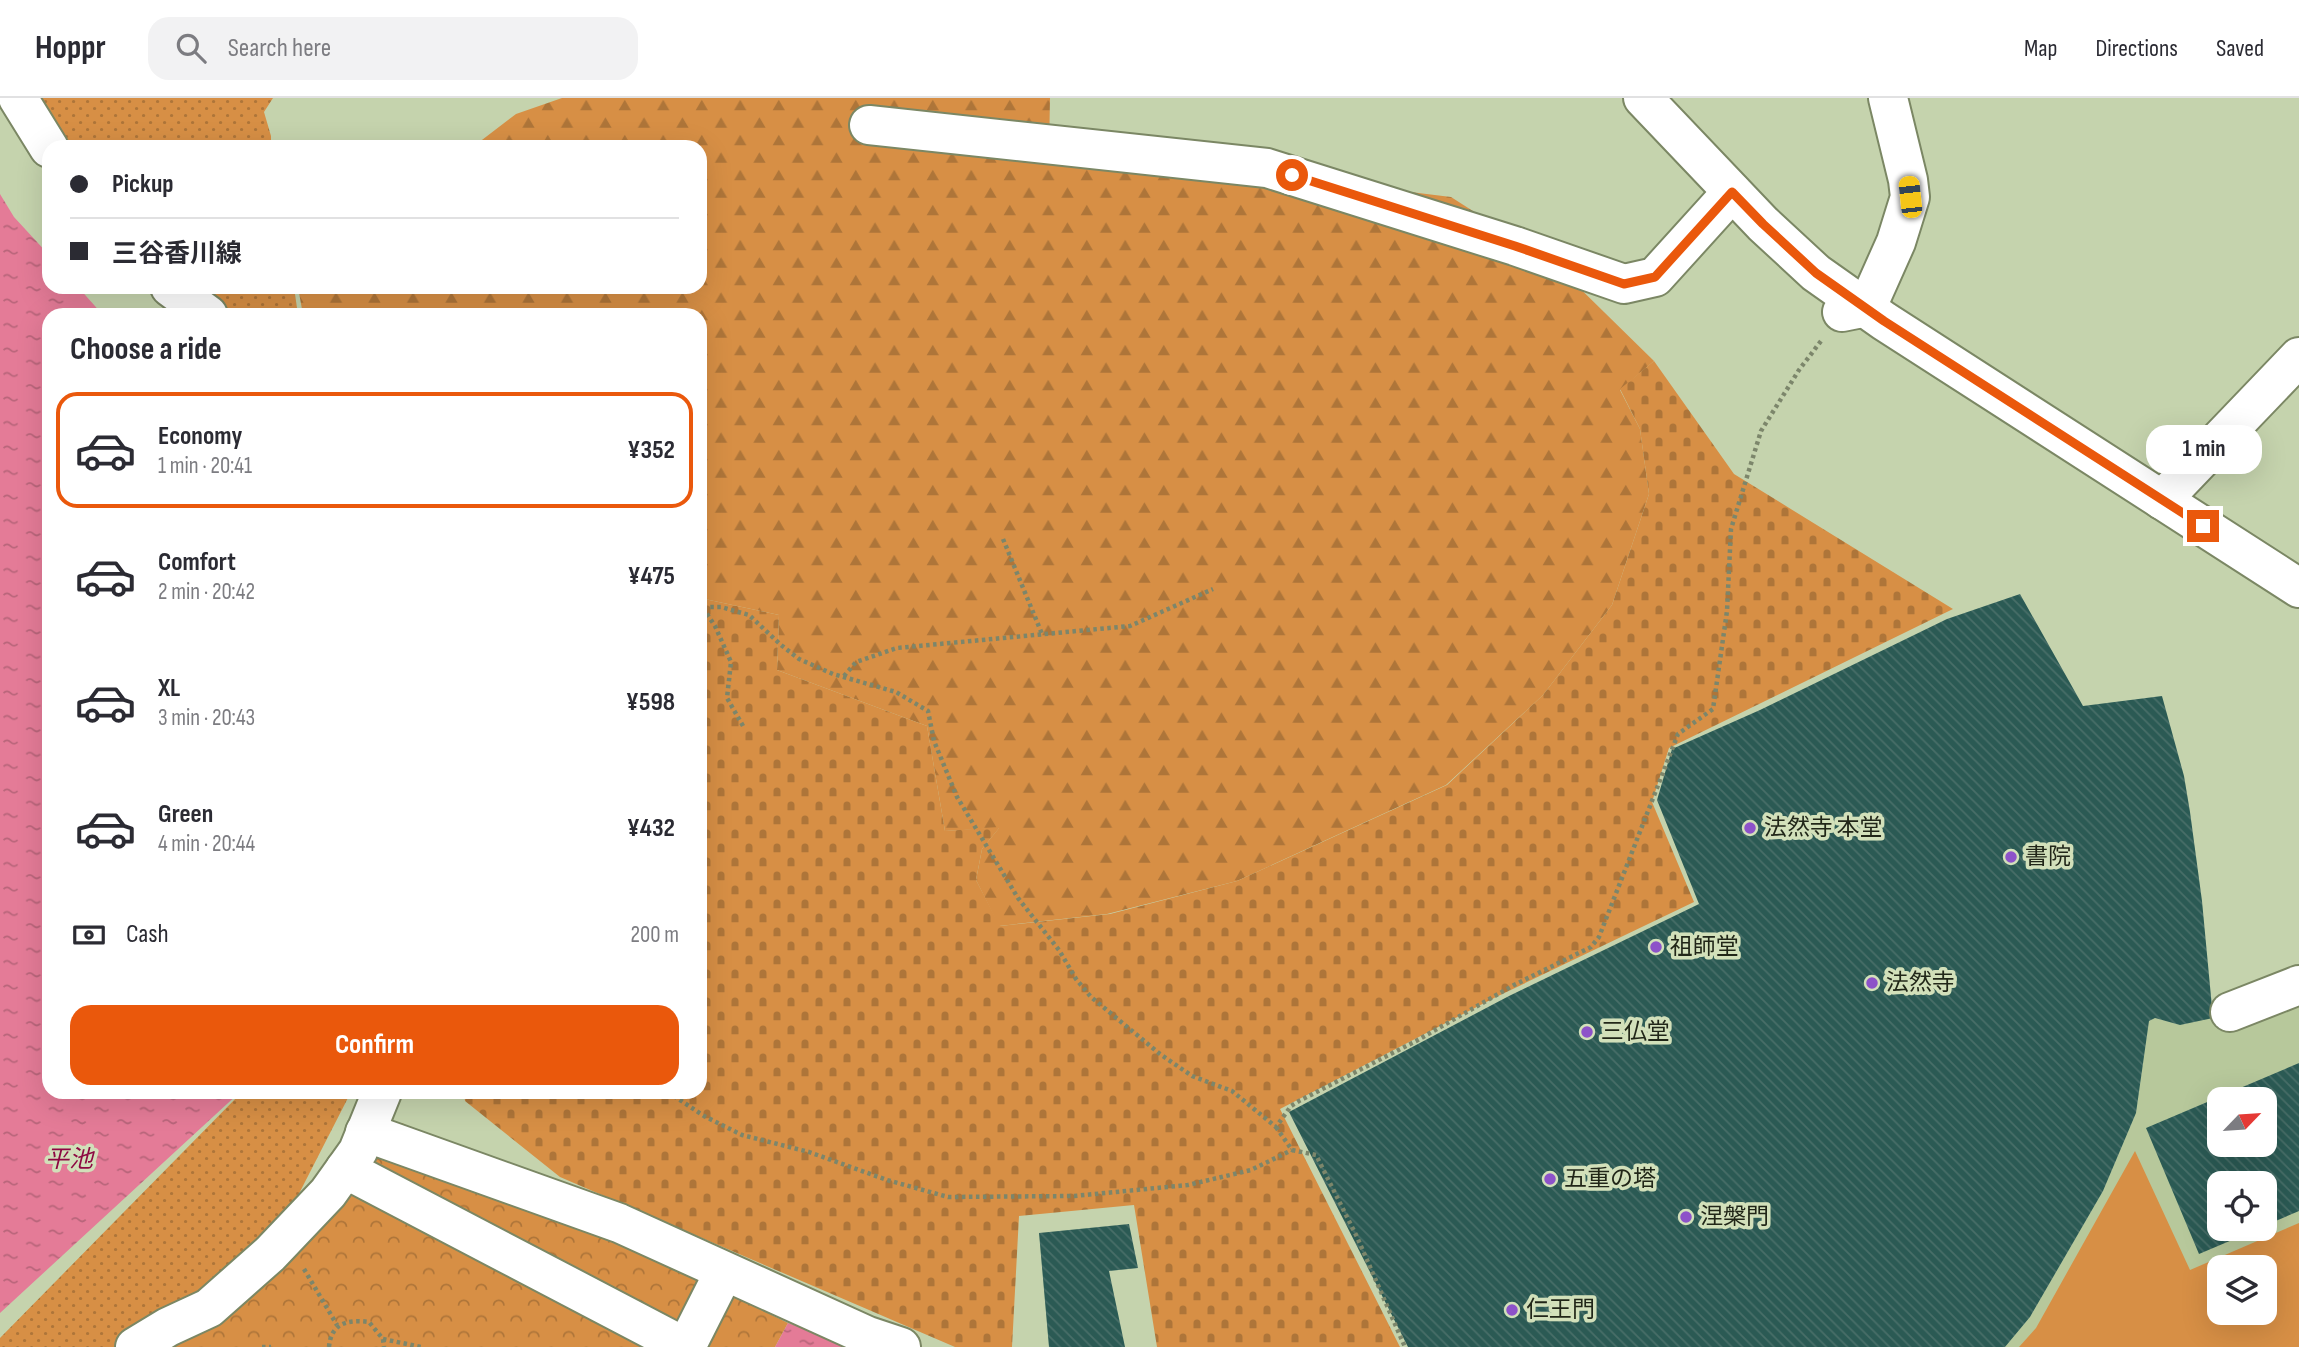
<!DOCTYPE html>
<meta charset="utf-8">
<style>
body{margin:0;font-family:"Sofia Sans Condensed","Noto Sans JP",sans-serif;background:#f2f2f3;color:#2b2b33;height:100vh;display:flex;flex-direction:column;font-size:26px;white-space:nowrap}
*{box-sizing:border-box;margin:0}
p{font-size:23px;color:#7c7c81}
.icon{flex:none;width:38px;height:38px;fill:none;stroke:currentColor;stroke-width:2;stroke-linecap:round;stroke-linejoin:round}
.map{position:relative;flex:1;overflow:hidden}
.details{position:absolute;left:42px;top:210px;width:665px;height:791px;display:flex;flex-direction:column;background:#fff;border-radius:21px;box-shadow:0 7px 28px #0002}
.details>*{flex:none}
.top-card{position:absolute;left:42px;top:42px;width:665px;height:154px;border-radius:21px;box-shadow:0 7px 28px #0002;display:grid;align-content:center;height:154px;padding:0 28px;background:#fff}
.needle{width:46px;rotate:65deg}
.controls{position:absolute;left:2207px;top:989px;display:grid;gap:14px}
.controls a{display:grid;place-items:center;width:70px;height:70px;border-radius:14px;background:#fff;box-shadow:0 7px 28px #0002;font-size:35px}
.end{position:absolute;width:32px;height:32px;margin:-16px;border:9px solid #ea580c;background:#fff;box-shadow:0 0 0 4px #fff}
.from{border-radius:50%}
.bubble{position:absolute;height:49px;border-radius:21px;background:#fff;box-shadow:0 7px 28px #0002;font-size:23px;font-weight:700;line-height:49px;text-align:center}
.car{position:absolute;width:21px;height:42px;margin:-21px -10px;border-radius:9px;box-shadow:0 0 5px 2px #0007;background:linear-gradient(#f5c518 24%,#345 0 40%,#f5c518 0 76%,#345 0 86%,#f5c518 0)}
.top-card b{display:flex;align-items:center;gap:24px;height:66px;font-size:26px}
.top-card b+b{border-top:2px solid #e1e1e2}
.top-card i{width:18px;height:18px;background:#2b2b33}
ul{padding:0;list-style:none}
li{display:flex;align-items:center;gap:21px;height:116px;margin:0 14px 10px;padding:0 14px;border:4px solid transparent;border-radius:21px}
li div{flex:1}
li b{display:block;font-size:26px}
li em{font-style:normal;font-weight:700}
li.selected{border-color:#ea580c}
li>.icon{width:63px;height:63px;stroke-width:1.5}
h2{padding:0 28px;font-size:32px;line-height:84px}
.pay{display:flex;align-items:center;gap:18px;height:77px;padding:0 28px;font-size:26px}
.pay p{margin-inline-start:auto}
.button{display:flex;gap:14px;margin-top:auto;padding:14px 28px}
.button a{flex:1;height:80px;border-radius:21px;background:#ea580c;color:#fff;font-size:28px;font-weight:700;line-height:80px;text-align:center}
header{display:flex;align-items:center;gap:42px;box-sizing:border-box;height:98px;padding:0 35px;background:#fff;border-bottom:2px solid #e1e1e2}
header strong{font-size:33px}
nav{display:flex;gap:38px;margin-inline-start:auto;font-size:24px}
.search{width:490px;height:63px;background:#f2f2f3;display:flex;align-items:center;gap:18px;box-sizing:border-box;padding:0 24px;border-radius:21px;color:#7c7c81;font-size:26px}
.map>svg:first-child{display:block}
</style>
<header>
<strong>Hoppr</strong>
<div class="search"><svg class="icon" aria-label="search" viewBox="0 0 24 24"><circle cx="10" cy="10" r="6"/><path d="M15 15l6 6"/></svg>Search here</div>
<nav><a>Map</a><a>Directions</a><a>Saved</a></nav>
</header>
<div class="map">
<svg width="2299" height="1249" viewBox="0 0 2299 1249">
<defs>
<pattern id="grass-dots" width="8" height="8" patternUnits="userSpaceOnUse" patternTransform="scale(1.75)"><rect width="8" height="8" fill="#d78f45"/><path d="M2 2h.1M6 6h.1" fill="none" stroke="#ae7539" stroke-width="1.8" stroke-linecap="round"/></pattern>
<pattern id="forest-firs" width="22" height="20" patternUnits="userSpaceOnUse" patternTransform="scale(1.75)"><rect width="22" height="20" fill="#d78f45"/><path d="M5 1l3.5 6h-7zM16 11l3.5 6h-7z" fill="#ae7539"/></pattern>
<pattern id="cemetery-stones" width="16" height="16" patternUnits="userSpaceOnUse" patternTransform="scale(1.75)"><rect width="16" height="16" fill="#d78f45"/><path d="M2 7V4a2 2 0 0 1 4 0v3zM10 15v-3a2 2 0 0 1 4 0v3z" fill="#ae7539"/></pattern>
<pattern id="park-crowns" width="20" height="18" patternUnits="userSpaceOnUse" patternTransform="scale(1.75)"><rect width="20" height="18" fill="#d78f45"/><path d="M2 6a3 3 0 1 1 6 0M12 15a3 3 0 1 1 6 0" fill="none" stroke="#ae7539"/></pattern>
<pattern id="water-ripples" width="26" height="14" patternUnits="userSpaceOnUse" patternTransform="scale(1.75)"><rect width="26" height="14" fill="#e47b97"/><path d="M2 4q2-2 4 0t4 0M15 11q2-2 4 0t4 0" fill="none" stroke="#b8657a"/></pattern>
<pattern id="building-back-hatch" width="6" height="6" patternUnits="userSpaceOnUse" patternTransform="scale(1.75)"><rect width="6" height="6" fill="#2b5a54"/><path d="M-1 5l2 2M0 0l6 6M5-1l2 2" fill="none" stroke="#486e68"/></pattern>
</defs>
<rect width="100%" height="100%" fill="#c5d3ad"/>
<!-- built -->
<path fill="#b7c89b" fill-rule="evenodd" d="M2299,900V1249H2005L2030,1219L2103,1093L2136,1015L2149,923L2155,920L2180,927ZM2219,1001H2264V1046H2219ZM2219,1085H2264V1130H2219ZM2219,1169H2264V1214H2219Z"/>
<!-- grass -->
<g fill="url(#grass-dots)">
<path d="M23,0H273L264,14L271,38V49H54Z"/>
<path d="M178,189H294L298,217H218Z"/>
<path d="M242,994H351L285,1123L222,1189L130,1237L114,1249H0V1240Z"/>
</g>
<!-- forest -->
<path fill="url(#forest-firs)" d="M562,0H1050L1049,55L1173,65L1451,99L1554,165L1654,263L1620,292L1640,331L1649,396L1612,507L1543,597L1446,687L1237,783L1107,816L999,828L976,782L982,751L999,730L945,733L927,628L777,572L779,517L700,500V217H303L298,189H700V49H465L478,45L516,16Z"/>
<!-- cemetery -->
<path fill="url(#cemetery-stones)" d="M1654,263L1734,376L1953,511L1669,650L1652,704L1694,804L1494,900L1280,1011L1400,1249H1157L1134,1107L1019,1118L1012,1249H955L560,1079L465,1003L464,994H700V500L779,517L777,572L927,628L945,733L1000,729L982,751L976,782L1000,828L1110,816L1237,783L1447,687L1543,597L1612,507L1649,396L1640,331L1620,291Z"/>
<!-- park -->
<path fill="url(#park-crowns)" d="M402,1025L515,1092L788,1225L775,1249H155L286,1160Z"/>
<!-- pitch -->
<path fill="#d78f45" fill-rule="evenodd" d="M2135,1053L2190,1172L2299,1125V1249H2019L2036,1230ZM2219,1169H2264V1214H2219Z"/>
<!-- water -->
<g fill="url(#water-ripples)">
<path d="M0,96L14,119L49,157V189H78L103,217H49V994H240L0,1215Z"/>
<path d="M788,1225L858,1249H775Z"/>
</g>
<!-- building -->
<g fill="url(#building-back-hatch)" fill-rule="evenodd">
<path d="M2020,496L2083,608L2162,598L2184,678L2190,714L2202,803L2213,920L2180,927L2155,920L2149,923L2136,1015L2103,1093L2030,1219L2005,1249H1408L1289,1014L1509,898L1699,806L1657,702L1672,651L1760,612L1947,521Z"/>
<path d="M2299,965V1113L2264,1128V1085H2219V1130L2258,1131L2199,1156L2146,1030ZM2219,1001H2264V1046H2219Z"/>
<path d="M1129,1126L1138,1170L1109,1173L1125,1249H1049L1039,1135Z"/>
</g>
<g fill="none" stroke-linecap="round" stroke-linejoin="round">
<!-- minor casing -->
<g stroke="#7b8764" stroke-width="42">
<g id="minor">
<path d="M18,0L49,50"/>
<path d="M869,27L1267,70L1515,148L1624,186L1655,179L1732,94"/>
<path d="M170,189L208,217"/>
<path d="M1842,214L1867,209L1896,144L1910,99L1908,82L1888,0"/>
<path d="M2162,402L2299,259"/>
<path d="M2230,914L2299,887"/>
<path d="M365,1034L619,1125L868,1238L901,1249"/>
<path d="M345,1071L685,1249"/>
<path d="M135,1249L168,1229L209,1210L270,1156L328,1095L358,1053L382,994"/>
<path d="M686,1249L724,1174"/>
</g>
</g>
<!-- major casing -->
<g stroke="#7b8764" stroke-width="42">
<path id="major" d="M1643,0L1763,126L1816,175L1884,223L2299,490"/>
</g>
<!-- path -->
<g stroke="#7c866b" stroke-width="4.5" stroke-dasharray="3.5 3.5" stroke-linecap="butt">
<path d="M1003,441L1042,536"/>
<path d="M700,503L703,509H721L749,517L781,547L799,561L833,576L896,594L928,613L934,643L957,699L1018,800L1059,852L1076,881L1091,899L1160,956L1192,978L1232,993L1276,1029L1291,1008L1299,1003L1416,943L1514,887L1591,849L1599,839L1678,636L1713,611L1727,513L1731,431L1761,333L1799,272L1821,243"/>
<path d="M703,510L715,528L731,564L727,600L743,628"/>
<path d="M844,578L856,564L897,550L1130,528L1213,491"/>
<path d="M668,994L704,1018L742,1037L809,1054L887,1082L948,1099L1074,1098L1188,1087L1251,1072L1292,1052"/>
<path d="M1276,1029L1292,1052L1316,1057L1357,1139L1405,1249"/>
<path d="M304,1171L337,1227"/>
<path d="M383,1241L421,1249"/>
<path d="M262,1249H271"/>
<path d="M329,1249C331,1225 348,1221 369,1224L383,1241L384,1249"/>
</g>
<!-- minor -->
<use href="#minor" stroke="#fff" stroke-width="38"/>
<!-- major -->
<use href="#major" stroke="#fff" stroke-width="38"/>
</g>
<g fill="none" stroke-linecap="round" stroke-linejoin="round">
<!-- route -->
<path stroke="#ea580c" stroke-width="9" d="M1292,77L1515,148L1624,186L1655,179L1732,94L1763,126L1816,175L1884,223L2203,428"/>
</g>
<!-- markers -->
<g fill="#8d52c9" stroke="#d2e0ba" stroke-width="2.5">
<circle cx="1750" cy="730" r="7"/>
<circle cx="2011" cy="759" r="7"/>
<circle cx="1656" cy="849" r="7"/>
<circle cx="1872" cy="885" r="7"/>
<circle cx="1587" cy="934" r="7"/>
<circle cx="1550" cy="1081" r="7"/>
<circle cx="1686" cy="1119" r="7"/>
<circle cx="1512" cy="1212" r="7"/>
</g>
<g text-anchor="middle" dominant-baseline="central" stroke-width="7" stroke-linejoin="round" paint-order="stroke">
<!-- poi labels -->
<g font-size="23" fill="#212618" stroke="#d2e0ba" text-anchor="start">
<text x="1764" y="730">法然寺 本堂</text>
<text x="2025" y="759">書院</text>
<text x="1670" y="849">祖師堂</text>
<text x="1886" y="885">法然寺</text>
<text x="1601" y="934">三仏堂</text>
<text x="1564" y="1081">五重の塔</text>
<text x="1700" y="1119">涅槃門</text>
<text x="1526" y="1212">仁王門</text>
</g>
<!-- water labels -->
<g font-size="24" font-style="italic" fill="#8d0942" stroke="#d2e0ba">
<text x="69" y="1061">平池</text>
</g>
</g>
</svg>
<div class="controls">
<a><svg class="needle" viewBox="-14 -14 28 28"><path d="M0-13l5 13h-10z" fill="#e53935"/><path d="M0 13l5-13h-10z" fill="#7c7c81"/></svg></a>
<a><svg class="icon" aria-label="locate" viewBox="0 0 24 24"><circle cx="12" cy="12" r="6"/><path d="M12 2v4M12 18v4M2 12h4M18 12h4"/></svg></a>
<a><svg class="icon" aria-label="layers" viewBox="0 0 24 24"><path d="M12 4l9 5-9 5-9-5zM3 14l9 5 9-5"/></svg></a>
</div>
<i class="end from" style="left:1292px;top:77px"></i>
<i class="end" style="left:2203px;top:428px"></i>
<div class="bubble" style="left:2146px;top:327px;width:116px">1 min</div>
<i class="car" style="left:1910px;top:99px;rotate:354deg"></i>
<div class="top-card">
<b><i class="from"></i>Pickup</b>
<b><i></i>三谷香川線</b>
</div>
<section class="details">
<h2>Choose a ride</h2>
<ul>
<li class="selected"><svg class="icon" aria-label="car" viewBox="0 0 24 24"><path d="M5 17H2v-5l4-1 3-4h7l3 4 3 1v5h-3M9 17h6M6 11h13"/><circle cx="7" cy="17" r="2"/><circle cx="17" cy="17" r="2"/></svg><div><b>Economy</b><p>1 min · 20:41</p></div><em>¥352</em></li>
<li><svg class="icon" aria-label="car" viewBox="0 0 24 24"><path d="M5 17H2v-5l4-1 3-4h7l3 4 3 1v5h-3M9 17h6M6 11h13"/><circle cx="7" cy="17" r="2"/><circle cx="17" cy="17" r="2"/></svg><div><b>Comfort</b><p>2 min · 20:42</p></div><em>¥475</em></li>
<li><svg class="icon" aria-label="car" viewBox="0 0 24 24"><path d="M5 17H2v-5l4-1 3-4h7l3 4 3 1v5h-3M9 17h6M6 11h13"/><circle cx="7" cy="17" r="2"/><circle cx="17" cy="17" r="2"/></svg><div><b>XL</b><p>3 min · 20:43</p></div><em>¥598</em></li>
<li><svg class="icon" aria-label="car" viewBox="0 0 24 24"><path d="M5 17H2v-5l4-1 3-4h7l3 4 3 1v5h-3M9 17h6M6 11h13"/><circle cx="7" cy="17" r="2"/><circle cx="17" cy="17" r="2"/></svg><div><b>Green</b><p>4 min · 20:44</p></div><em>¥432</em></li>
</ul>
<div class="pay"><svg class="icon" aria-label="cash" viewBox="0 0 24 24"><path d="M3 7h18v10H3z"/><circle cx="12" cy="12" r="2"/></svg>Cash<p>200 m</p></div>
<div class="button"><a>Confirm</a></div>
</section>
</div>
